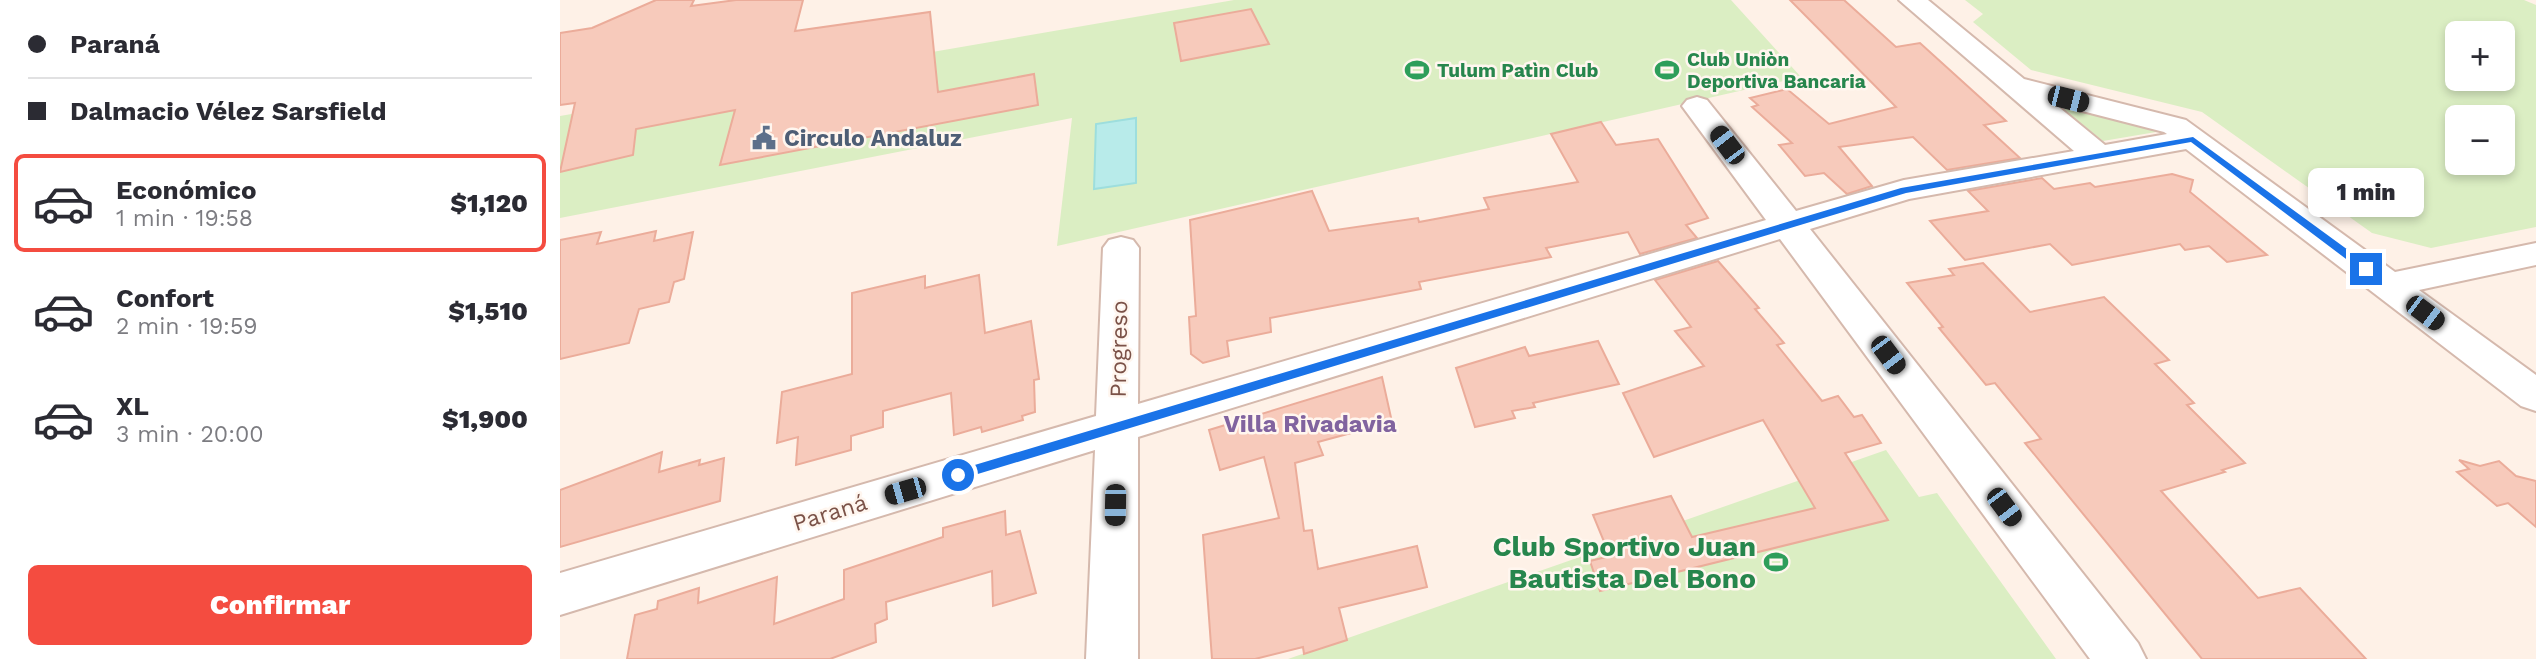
<!DOCTYPE html>
<html lang="es">
<meta charset="utf-8">
<style>
body{margin:0;font-family:"Work Sans",sans-serif;background:#f2f2f3;color:#2b2b33;height:100vh;display:flex;flex-direction:column;font-size:26px;white-space:nowrap}
*{box-sizing:border-box;margin:0}
p{font-size:23px;color:#7c7c81}
.icon{flex:none;width:38px;height:38px;fill:none;stroke:currentColor;stroke-width:2;stroke-linecap:round;stroke-linejoin:round}
.map{position:relative;flex:1;overflow:hidden}
.drawer{display:flex;flex-direction:column;background:#fff;width:560px}
.drawer>*{flex:none}
.banner{display:grid;align-content:center;height:154px;padding:0 28px;background:#fff}
.controls{position:absolute;left:1885px;top:21px;display:grid;gap:14px}
.controls a{display:grid;place-items:center;width:70px;height:70px;border-radius:10px;background:#fff;box-shadow:0 4px 10px #0003;font-size:35px}
.end{position:absolute;width:32px;height:32px;margin:-16px;border:9px solid #1a73e8;background:#fff;box-shadow:0 0 0 4px #fff}
.from{border-radius:50%}
.bubble{position:absolute;height:49px;border-radius:10px;background:#fff;box-shadow:0 4px 10px #0003;font-size:23px;font-weight:800;line-height:49px;text-align:center}
.car{position:absolute;width:21px;height:42px;margin:-21px -10px;border-radius:9px;box-shadow:0 0 5px 2px #0007;background:linear-gradient(#222 24%,#8ab4d8 0 40%,#222 0 76%,#8ab4d8 0 86%,#222 0)}
.banner b{display:flex;align-items:center;gap:24px;height:66px;font-size:26px}
.banner b+b{border-top:2px solid #e1e1e2}
.banner i{width:18px;height:18px;background:#2b2b33}
ul{padding:0;list-style:none}
li{display:flex;align-items:center;gap:21px;height:98px;margin:0 14px 10px;padding:0 14px;border:4px solid transparent;border-radius:10px}
li div{flex:1}
li b{display:block;font-size:26px}
li em{font-style:normal;font-weight:800}
li.active{border-color:#f44c40}
li>.icon{width:63px;height:63px;stroke-width:1.5}
.cta{display:flex;gap:14px;margin-top:auto;padding:14px 28px}
.cta a{flex:1;height:80px;border-radius:10px;background:#f44c40;color:#fff;font-size:28px;font-weight:800;line-height:80px;text-align:center}
main{display:flex;flex:1;min-height:0}
.map>svg:first-child{display:block}
</style>
<main>
<section class="drawer">
<div class="banner">
<b><i class="from"></i>Paraná</b>
<b><i></i>Dalmacio Vélez Sarsfield</b>
</div>
<ul>
<li class="active"><svg class="icon" aria-label="car" viewBox="0 0 24 24"><path d="M5 17H2v-5l4-1 3-4h7l3 4 3 1v5h-3M9 17h6M6 11h13"/><circle cx="7" cy="17" r="2"/><circle cx="17" cy="17" r="2"/></svg><div><b>Económico</b><p>1 min · 19:58</p></div><em>$1,120</em></li>
<li><svg class="icon" aria-label="car" viewBox="0 0 24 24"><path d="M5 17H2v-5l4-1 3-4h7l3 4 3 1v5h-3M9 17h6M6 11h13"/><circle cx="7" cy="17" r="2"/><circle cx="17" cy="17" r="2"/></svg><div><b>Confort</b><p>2 min · 19:59</p></div><em>$1,510</em></li>
<li><svg class="icon" aria-label="car" viewBox="0 0 24 24"><path d="M5 17H2v-5l4-1 3-4h7l3 4 3 1v5h-3M9 17h6M6 11h13"/><circle cx="7" cy="17" r="2"/><circle cx="17" cy="17" r="2"/></svg><div><b>XL</b><p>3 min · 20:00</p></div><em>$1,900</em></li>
</ul>
<div class="cta"><a>Confirmar</a></div>
</section>
<div class="map">
<svg width="1976" height="659" viewBox="0 0 1976 659">
<rect width="100%" height="100%" fill="#fef1e7"/>
<!-- green -->
<g fill="#dbeec3" fill-rule="evenodd">
<path d="M674,0H1171L1241,77L497,246L512,118L0,218V116Z"/>
<path d="M1405,0H1964L1976,5V227L1871,248L1812,233L1642,112L1471,70L1413,22L1423,14ZM1897,33H1942V79H1897ZM1897,117H1942V163H1897Z"/>
<path d="M1500,102L1594,130L1596,132L1543,141L1496,103Z"/>
<path d="M1326,450L1359,497L1377,493L1496,659H728Z"/>
</g>
<!-- water -->
<path fill="#b8ebea" stroke="#9ddedd" stroke-width="2" d="M576,118V183L534,189L536,124Z"/>
<!-- building -->
<g fill="#f7cabb" stroke="#ebac9a" stroke-width="2">
<path d="M96,0H134L131,6L176,0H243L235,31L370,12L378,92L474,74L478,105L160,165L175,110L76,129L73,155L0,172L15,103L0,105V33L32,28Z"/>
<path d="M1230,0H1284L1336,47L1360,43L1446,121L1424,125L1460,158L1387,170L1353,137L1279,147L1312,186L1287,194L1264,173L1245,176L1219,145L1232,143L1192,107L1198,105L1190,98L1227,89L1269,124L1336,107Z"/>
<path d="M691,9L709,44L621,61L614,23Z"/>
<path d="M1041,122L1056,145L1098,139L1148,218L1126,225L1137,238L1080,254L1068,232L986,248L991,257L859,282L861,289L710,318L711,332L667,341L669,356L643,363L631,354L629,317L636,316L630,220L752,191L769,231L858,218L859,222L929,209L924,198L1018,182L991,134Z"/>
<path d="M1612,174L1633,180L1630,192L1707,255L1667,262L1649,246L1625,250L1620,244L1512,265L1490,244L1405,260L1370,221L1428,211L1408,191L1482,178L1494,189L1530,183L1535,187Z"/>
<path d="M96,231L94,241L133,232L124,279L114,282L109,302L79,309L69,343L0,359V240L41,232L37,244Z"/>
<path d="M1158,261L1199,308L1195,309L1224,343L1217,345L1262,401L1278,396L1294,417L1302,415L1321,443L1285,453L1328,520L1040,591L1030,561L1050,556L1033,515L1111,496L1132,537L1255,508L1203,420L1094,457L1063,393L1144,366L1115,331L1131,327L1095,280Z"/>
<path d="M1423,263L1470,312L1544,297L1609,360L1595,364L1634,403L1627,405L1685,463L1662,470L1665,472L1601,491L1698,598L1740,588L1806,659H1642L1465,443L1481,439L1435,383L1426,385L1379,328L1383,327L1347,283L1394,275L1389,269Z"/>
<path d="M419,275L425,333L471,321L479,379L474,380L475,412L462,416L463,420L422,432L421,427L394,435L391,393L323,411V427L291,436V450L236,465L238,437L217,443L222,392L292,374V293L365,276V288Z"/>
<path d="M1038,341L1059,384L973,403L975,407L952,411L955,418L915,427L896,368L965,347L969,356Z"/>
<path d="M822,377L832,422L758,442L763,455L735,463L744,531L752,530L758,569L857,546L867,587L779,608L787,640L744,654L743,647L695,659H652L643,535L719,518L704,457L660,470L649,430Z"/>
<path d="M102,452L99,472L140,460L139,465L164,458L160,501L0,547V490Z"/>
<path d="M1899,460L1920,466L1939,461L1956,476L1976,481V527L1948,503L1937,506L1897,472L1909,469Z"/>
<path d="M445,511L446,535L460,531L476,593L433,606L432,571L326,602L327,619L315,624L316,642L270,659H67L75,615L97,609L98,601L139,588L138,603L217,577L214,624L284,599V570L383,537V528Z"/>
</g>
<g fill="none" stroke-linecap="round" stroke-linejoin="round">
<!-- minor casing -->
<g stroke="#d5b9ad" stroke-width="4">
<path id="minor" d="M1339,0H1368L1464,79L1626,120L1835,272L1976,243V265L1859,290L1976,375V411L1961,406L1626,149L1349,199L1250,229L1578,643L1586,659H1530L1220,239L578,437V659H526L535,450L0,615V573L536,416L543,248L549,240L561,237L573,240L579,248L578,404L1206,220L1122,106L1127,100L1137,97L1147,100L1236,211L1344,180L1514,151ZM1495,104L1604,132L1607,134L1545,145Z"/>
</g>
<!-- minor -->
<use href="#minor" fill="#fff" fill-rule="evenodd"/>
</g>
<!-- route -->
<path fill="#1a73e8" d="M1633,137L1810,266V271H1802L1631,142L1346,193L398,480L391,475L398,470L1341,188Z"/>
<!-- icons -->
<defs>
<g id="stadium-bare" transform="scale(1.89)"><path d="M0-5a6.5 5 0 1 0 0 10a6.5 5 0 1 0 0-10ZM-3.5-1.8h7v3.6h-7Z" fill="#2e9e5b" stroke="#fff6ef" stroke-width="2.5" paint-order="stroke"/></g>
<g id="civic-bare" transform="scale(1.89)"><path d="M-.6-6.5H3V-4.5H.6V-3L4-1V1h2V6H-6V1h2V-1L-.6-3ZM-1.2 2.5V6h2.4V2.5Z" fill="#5c6f8a" stroke="#fff6ef" stroke-width="2.5" paint-order="stroke"/></g>
</defs>
<g fill-rule="evenodd">
<use href="#stadium-bare" x="857" y="70"/>
<use href="#stadium-bare" x="1107" y="70"/>
<use href="#civic-bare" x="204" y="138"/>
<use href="#stadium-bare" x="1216" y="562"/>
</g>
<g text-anchor="middle" dominant-baseline="central" stroke-width="5" stroke-linejoin="round" paint-order="stroke">
<!-- far-leisure labels -->
<g font-size="19" font-weight="bold" fill="#27864d" stroke="#fff6ef" text-anchor="start">
<text x="1127" y="59">Club Uniòn<tspan x="1127" dy="22">Deportiva Bancaria</tspan></text>
<text x="877" y="70">Tulum Patìn Club</text>
</g>
<!-- service labels -->
<g font-size="23" font-weight="bold" fill="#4e5e75" stroke="#fff6ef" text-anchor="start">
<text x="224" y="138">Circulo Andaluz</text>
</g>
<!-- street labels -->
<g font-size="23" fill="#7b5248" stroke="#fff6ef">
<text transform="translate(559 349) rotate(-89)">Progreso</text>
<text transform="translate(270 513) rotate(-17)">Paraná</text>
</g>
<!-- neighbourhood labels -->
<g font-size="24" font-weight="bold" fill="#81639f" stroke="#fff6ef">
<text x="750" y="424">Villa Rivadavia</text>
</g>
<!-- near-leisure labels -->
<g font-size="28" font-weight="bold" fill="#27864d" stroke="#fff6ef" text-anchor="end">
<text x="1196" y="546">Club Sportivo Juan<tspan x="1196" dy="32">Bautista Del Bono</tspan></text>
</g>
</g>
</svg>
<div class="controls">
<a>+</a>
<a>−</a>
</div>
<i class="end from" style="left:398px;top:475px"></i>
<i class="end" style="left:1806px;top:269px"></i>
<div class="bubble" style="left:1748px;top:168px;width:116px">1 min</div>
<i class="car" style="left:1508px;top:99px;rotate:104deg"></i>
<i class="car" style="left:1167px;top:145px;rotate:323deg"></i>
<i class="car" style="left:1865px;top:313px;rotate:127deg"></i>
<i class="car" style="left:1328px;top:355px;rotate:143deg"></i>
<i class="car" style="left:345px;top:491px;rotate:254deg"></i>
<i class="car" style="left:555px;top:505px;rotate:181deg"></i>
<i class="car" style="left:1444px;top:507px;rotate:143deg"></i>
</div>
</main>
